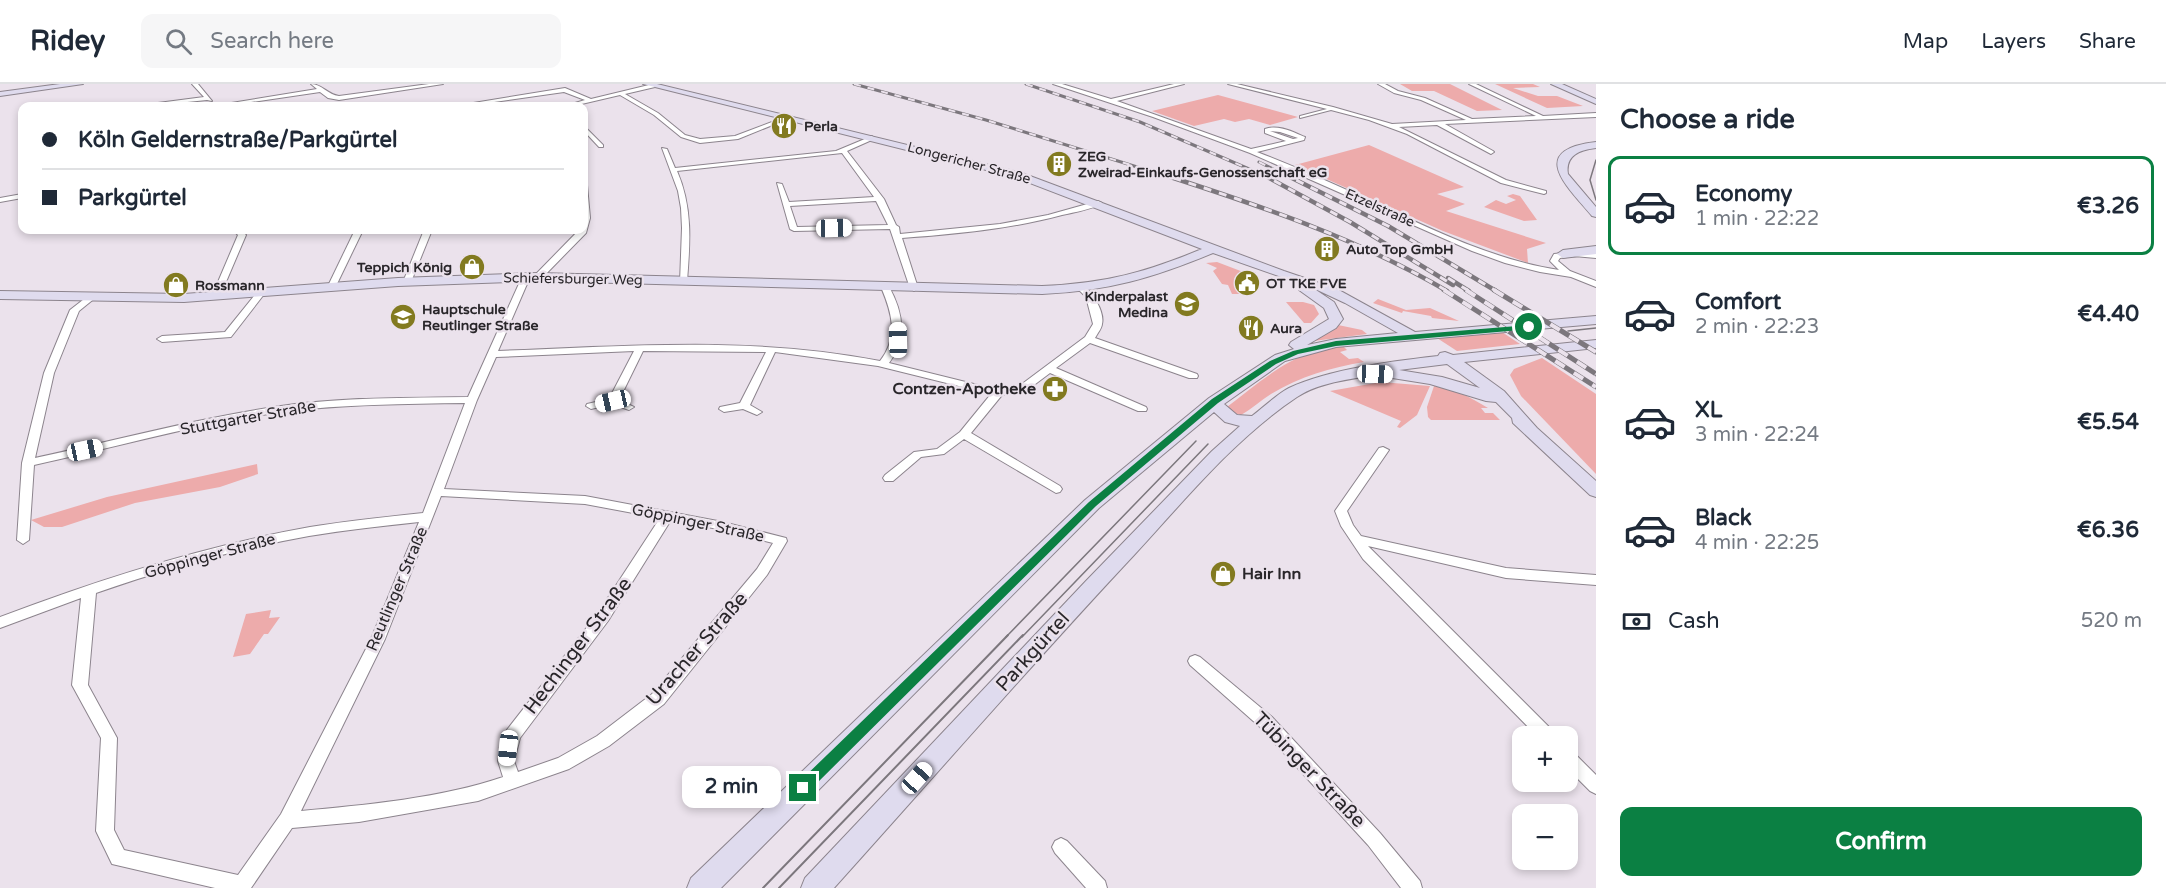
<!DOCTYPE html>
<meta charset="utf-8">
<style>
body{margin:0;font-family:"Varela Round",sans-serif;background:#f6f6f7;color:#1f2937;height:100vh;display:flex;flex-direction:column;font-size:22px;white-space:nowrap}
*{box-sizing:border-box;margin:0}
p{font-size:20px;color:#747a83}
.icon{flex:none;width:33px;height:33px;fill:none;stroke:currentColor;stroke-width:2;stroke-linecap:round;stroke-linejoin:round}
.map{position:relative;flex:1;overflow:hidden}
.details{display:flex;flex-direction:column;background:#fff;width:570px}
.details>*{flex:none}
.banner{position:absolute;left:18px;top:18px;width:570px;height:132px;border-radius:12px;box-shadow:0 3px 9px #0003;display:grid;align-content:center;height:132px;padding:0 24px;background:#fff}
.controls{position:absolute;left:1512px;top:642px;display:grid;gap:12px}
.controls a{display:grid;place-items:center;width:66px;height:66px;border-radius:12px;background:#fff;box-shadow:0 3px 9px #0003;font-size:30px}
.end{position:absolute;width:27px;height:27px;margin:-14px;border:8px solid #0b8043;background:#fff;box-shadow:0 0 0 3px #fff}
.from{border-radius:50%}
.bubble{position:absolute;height:42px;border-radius:12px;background:#fff;box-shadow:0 3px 9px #0003;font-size:20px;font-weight:700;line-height:42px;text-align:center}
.car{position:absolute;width:18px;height:36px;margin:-18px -9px;border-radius:8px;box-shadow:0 0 4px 2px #0007;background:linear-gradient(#fff 24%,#345 0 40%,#fff 0 76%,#345 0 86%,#fff 0)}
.banner b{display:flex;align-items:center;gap:21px;height:57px;font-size:22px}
.banner b+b{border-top:2px solid #e0e1e3}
.banner i{width:15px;height:15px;background:#1f2937}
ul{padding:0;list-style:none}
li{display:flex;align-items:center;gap:18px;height:99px;margin:0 12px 9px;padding:0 12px;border:3px solid transparent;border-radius:12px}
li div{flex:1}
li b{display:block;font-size:22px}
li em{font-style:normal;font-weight:700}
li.current{border-color:#0b8043}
li>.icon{width:54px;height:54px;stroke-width:1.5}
h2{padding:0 24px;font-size:27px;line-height:72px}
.pay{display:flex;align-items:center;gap:15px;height:66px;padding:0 24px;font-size:22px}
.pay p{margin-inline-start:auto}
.cta{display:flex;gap:12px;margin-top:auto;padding:12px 24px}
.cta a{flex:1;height:69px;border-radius:12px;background:#0b8043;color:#fff;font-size:24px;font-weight:700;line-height:69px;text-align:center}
header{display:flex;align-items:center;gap:36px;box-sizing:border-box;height:84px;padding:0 30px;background:#fff;border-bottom:2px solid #e0e1e3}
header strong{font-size:28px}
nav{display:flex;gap:33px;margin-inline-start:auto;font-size:21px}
.search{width:420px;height:54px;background:#f6f6f7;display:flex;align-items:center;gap:15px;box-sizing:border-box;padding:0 21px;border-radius:12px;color:#747a83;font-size:22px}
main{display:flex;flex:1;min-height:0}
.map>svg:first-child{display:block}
</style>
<header>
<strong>Ridey</strong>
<div class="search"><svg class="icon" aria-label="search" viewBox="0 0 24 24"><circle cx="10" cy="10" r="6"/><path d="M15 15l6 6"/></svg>Search here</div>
<nav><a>Map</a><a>Layers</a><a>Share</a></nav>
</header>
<main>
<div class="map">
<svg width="1596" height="804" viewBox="0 0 1596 804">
<rect width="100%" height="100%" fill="#ebe2ec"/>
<!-- green -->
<g fill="#edabab">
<path d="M1400,0H1450L1502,26L1477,27L1434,7H1412Z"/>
<path d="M1495,0H1533L1540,3L1513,4L1538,12H1557L1583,22L1547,24Z"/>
<path d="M1218,11L1298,33L1270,41L1249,35L1235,38L1224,35L1194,42L1152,27Z"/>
<path d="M1369,61L1464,103L1437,110L1465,120L1446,127L1546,159L1527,165L1528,179L1443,147L1295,81Z"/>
<path d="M1513,110L1520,112L1537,136L1524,137L1484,123L1496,116L1506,120L1516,116L1507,112Z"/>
<path d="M1217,178L1259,194H1234L1246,210H1232L1228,201L1222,200L1213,187L1217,184L1206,179Z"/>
<path d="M1378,215L1406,226L1430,224L1459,237L1432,234L1431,232L1403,227L1402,229L1373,219Z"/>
<path d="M1286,218H1303L1314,221L1319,230L1311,239H1304Z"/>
<path d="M1338,241L1362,246L1367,250L1314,257Z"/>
<path d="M1502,248L1520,260L1457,267L1437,254Z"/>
<path d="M1343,262L1347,266L1340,268L1349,275L1358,274L1364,278C1330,284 1301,292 1271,310C1261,316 1252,325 1241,331L1227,327V323C1252,304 1280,279 1310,269C1321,266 1332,264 1343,262Z"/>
<path d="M1542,274L1596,310V390L1521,312L1510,291L1514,285Z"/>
<path d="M1381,298L1430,302L1417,331L1400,344L1397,343L1401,337L1330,307Z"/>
<path d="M1434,302C1453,303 1471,314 1488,324H1481L1485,329H1493L1500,336H1431L1428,333L1427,323Z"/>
<path d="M257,380L258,390L220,403L135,419L62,443H44L31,436L107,413Z"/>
<path d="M271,526L269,534L280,533L268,550H264L250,570L233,573L246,530Z"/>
</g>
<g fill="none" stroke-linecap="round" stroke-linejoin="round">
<!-- street casing -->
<g stroke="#8c848d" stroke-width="2">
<g id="street">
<path d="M192,0H198L212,17L207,16L148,22H135L204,13Z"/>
<path d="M311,0C322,0 328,11 339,12L429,0H443L339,16L328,14L320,8L224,22H213L317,5Z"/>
<path d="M653,0L655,3L625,10L658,29L685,51L700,55L735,52L785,33L790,34L738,55L700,59L681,53L654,31L620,11L573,22H565L585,16L564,8L466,22H455L565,4L591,15Z"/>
<path d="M1053,0H1062L1111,15L1174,0H1184L1117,17L1251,65L1286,57L1265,49V45C1278,40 1293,48 1305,53L1304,56L1257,68C1291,81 1325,96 1358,111C1423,141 1488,175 1559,186L1550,177L1554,170L1574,168L1596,170V174L1574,172L1560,174L1558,177L1570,187L1596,197V203L1571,193L1540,188L1505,179L1472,167L1250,69L1153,33ZM1270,47L1280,48L1298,54L1293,55Z"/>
<path d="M1228,0H1237L1333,23L1392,40L1466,36L1421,16L1394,9L1378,0H1385L1398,7L1425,14L1472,35L1536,32L1469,0H1476L1543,32L1596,29V33L1445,40L1493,67L1494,68L1491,70L1437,41L1399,43L1506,96L1546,107V109L1544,110L1501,99L1407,50L1369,36L1331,26L1300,34V32L1327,25Z"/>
<path d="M584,42L603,61V63H599L584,47Z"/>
<path d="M872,52L874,55L847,67L884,115L896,141L899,143L900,150L1000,140L1048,131L1098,117L1102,119C1091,126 1075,128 1062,131C1010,145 956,150 902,154L918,204L914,207L910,204L890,145L794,147L790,145L777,99L782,100L789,118L874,113L842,69L677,87C693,124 690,159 687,197L680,199L682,144L681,124L678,107L662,64L667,65L675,84L836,67ZM876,117L888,141L797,143L790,122Z"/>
<path d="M584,99L587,101L590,134L586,149L541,195H535V191L579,146H584Z"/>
<path d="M22,110V114L0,118V114Z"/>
<path d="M233,146H241L246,151L220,212L213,214L212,212L238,151Z"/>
<path d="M355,146H363L335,204L328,206L327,204Z"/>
<path d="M424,146H432L411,198L404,200L403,198Z"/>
<path d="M526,190L530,193L498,267C626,262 754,252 880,277C899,253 892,229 881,203L885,200L888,201C903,227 908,254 889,279L998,306L1022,300L1085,253L1093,240L1086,213L1077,204L1081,201C1092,206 1105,228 1102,240C1102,244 1097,250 1095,254L1197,290L1198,292L1197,294H1189L1090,259L1056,284L1146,323L1147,325L1146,327H1138L1050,289L1030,304L1002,311L971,349L1060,402L1062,405L1060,408L1056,409L964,355L944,370L921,373L893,397H885L883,394L885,391L914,368L937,365L960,348L991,310L878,282L775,268L750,321L762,328L757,331L743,325L724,328L719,325L720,323L740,319L766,268L643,267L619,316L634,323L629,326L612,320L591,325L586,322L587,320L609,315L634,267L496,273L477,316L444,405L585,412L723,438L786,454L787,457L767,491L664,620L609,662L569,685L478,717L359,738L292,744L251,804H215L112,780L96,747L101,654L72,601L81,514L0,544V533C100,495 204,462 310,443C347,437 385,433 423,429L465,319C405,320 344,320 283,328C199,339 116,363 34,381L29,456L23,460L17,456L22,379L44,289L70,226L88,212L91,211L95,214L79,227L54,289L35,374C117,356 198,334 281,322C343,313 406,314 468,313L522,193ZM441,412L585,420L660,434L598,529L506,647L498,677L503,693C442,714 365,721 301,727L385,555ZM671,436L723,446L773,459L757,485L652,610L597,652L558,674L518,688L514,677L520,654L608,537ZM419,438L371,555L281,730L238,791L124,766L114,746L117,654L88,601L96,509C165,485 237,465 309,452C346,446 382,442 419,438Z"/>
<path d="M261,206L265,209L231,253L162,258L157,255L162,252L225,248L258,207Z"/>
<path d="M1383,363L1389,366L1347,427L1353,441L1361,452L1506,484L1596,491V501L1506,494L1368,462L1553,647L1555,652H1537L1363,475L1341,442L1335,427L1379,364Z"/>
<path d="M1195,571L1200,573L1272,633L1380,749L1420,797L1422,804H1401L1368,761L1260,643L1190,581L1188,577L1190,573Z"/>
<path d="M1568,667L1574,669L1596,691V710L1590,707L1568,685Z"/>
<path d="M1061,754L1067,757L1105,797L1107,804H1086L1055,769L1052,763L1055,757Z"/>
</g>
</g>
<!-- secondary casing -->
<g stroke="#8c848d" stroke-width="2">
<g id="secondary">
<path d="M60,0H83L0,12V8Z"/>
<path d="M643,0H657L1022,89L1284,187L1337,205L1415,248L1596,232V240L1336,263L1285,277L1224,320L1237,331L1252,332C1264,323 1276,311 1289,304C1329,285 1394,277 1438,272L1440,269L1445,268L1453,271L1596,256V264L1464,278L1504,307L1537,344L1596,397V413L1590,411L1513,339L1512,334L1496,318L1486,317L1430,300L1386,293L1384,289C1356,295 1321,297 1297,313C1234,355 1185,416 1135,470C1032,580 934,693 834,804H801L805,794L1085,498L1212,367L1240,342L1225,338L1214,328L1099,424L721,804H687L691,794L1085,416L1209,314L1275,271L1294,265L1289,261L1291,258L1329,235L1324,224L1299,206L1307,202L1213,169C1153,194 1108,207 1042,210L538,197L398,202L184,218L0,215V207L184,210L398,194L538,189L1042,202C1106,199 1144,189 1202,165L1014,93ZM1313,204L1345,219L1398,249L1336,255L1307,261L1336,244L1343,235L1334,218ZM1447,280L1480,304L1442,293L1399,286Z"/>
<path d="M1551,0H1562L1596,15V20Z"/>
<path d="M1596,58V64C1580,66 1565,71 1568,90L1596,123V133L1592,132C1568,103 1526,66 1596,58Z"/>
<path d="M1596,162V170L1563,174L1557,170L1563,166Z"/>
</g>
</g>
<!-- street -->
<use href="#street" fill="#fff" fill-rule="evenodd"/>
<!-- secondary -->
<use href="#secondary" fill="#dfdbee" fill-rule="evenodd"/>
<!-- tram-far1 -->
<g stroke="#7c777d" stroke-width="1.5">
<path d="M1596,76L1590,96L1596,116"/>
<path d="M1568,247L1596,244"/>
<path d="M1006,553L1196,357"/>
<path d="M1022,553L1208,360"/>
</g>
<!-- tram -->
<g stroke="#7c777d" stroke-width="2">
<path d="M763,804L1008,551"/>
<path d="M779,804L1023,551"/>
</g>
<!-- rail-far2 casing -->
<g stroke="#7c777d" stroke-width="3">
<g id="rail-far2">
<path d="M854,0L986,36L1163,91"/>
<path d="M1026,0L1140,38L1263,91"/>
<path d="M1259,78L1285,91"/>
</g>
</g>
<!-- rail-far1 casing -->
<g stroke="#7c777d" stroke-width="4.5">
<g id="rail-far1">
<path d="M1158,89C1258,121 1357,154 1447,207"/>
<path d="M1260,89L1350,138L1453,201"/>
<path d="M1282,89L1388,142L1496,207"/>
<path d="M1448,194L1469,207"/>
</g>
</g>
<!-- rail casing -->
<g stroke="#7c777d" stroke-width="5">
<g id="rail">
<path d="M1444,206L1596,303"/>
<path d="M1466,206L1596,290"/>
<path d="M1494,206L1596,268"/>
</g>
</g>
<!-- rail-far2 -->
<use href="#rail-far2" stroke="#ebe2ec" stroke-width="2" stroke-dasharray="7" stroke-linecap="butt"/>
<!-- rail-far1 -->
<use href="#rail-far1" stroke="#ebe2ec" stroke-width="3" stroke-dasharray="8" stroke-linecap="butt"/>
<!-- rail -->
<use href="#rail" stroke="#ebe2ec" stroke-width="4" stroke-dasharray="11" stroke-linecap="butt"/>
</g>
<!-- route -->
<path fill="#0b8043" d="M1529,241L1533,243L1532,245L1336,262L1298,270L1276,280L1218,319L1096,422L808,708L803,710L798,708L796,704L798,699L1089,418L1212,315L1270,277L1293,267L1336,257Z"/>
<!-- icons -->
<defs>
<g id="restaurant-disc" transform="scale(1.35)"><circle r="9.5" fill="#827a20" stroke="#ebe2ec"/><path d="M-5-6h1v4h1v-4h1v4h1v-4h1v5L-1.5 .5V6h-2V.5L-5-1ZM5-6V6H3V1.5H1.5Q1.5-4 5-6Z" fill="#fff"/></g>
<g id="building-disc" transform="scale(1.35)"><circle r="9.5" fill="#827a20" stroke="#ebe2ec"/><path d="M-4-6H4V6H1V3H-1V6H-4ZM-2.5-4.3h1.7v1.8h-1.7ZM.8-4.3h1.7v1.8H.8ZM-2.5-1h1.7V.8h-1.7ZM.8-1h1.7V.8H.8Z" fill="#fff"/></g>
<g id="shop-disc" transform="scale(1.35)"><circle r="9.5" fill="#827a20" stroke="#ebe2ec"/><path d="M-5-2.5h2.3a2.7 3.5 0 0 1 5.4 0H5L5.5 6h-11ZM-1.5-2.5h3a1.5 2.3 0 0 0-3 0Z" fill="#fff"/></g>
<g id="civic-disc" transform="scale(1.35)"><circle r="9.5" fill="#827a20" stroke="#ebe2ec"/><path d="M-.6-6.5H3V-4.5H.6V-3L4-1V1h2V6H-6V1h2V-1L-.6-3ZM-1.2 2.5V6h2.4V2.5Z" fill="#fff"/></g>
<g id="school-disc" transform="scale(1.35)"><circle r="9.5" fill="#827a20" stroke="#ebe2ec"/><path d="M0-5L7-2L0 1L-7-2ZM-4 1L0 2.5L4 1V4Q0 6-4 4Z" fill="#fff"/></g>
<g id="pharmacy-disc" transform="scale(1.35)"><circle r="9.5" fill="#827a20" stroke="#ebe2ec"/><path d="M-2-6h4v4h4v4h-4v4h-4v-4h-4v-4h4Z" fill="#fff"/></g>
</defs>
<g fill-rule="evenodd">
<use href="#restaurant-disc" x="784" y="42"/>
<use href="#building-disc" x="1059" y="80"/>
<use href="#building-disc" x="1327" y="165"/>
<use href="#shop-disc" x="472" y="183"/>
<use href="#civic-disc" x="1247" y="199"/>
<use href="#shop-disc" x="176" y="201"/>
<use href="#school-disc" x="1187" y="220"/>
<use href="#school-disc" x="403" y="233"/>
<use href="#restaurant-disc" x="1251" y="244"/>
<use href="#pharmacy-disc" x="1055" y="305"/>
<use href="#shop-disc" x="1223" y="490"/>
</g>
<g text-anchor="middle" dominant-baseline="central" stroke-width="5" stroke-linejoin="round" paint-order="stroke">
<!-- far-poi labels -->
<g font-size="14" font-weight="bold" fill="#29262a" stroke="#ebe2ec" text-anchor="start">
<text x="804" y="42">Perla</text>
<text x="1078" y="72">ZEG<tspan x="1078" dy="16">Zweirad-Einkaufs-Genossenschaft eG</tspan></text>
<text x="1346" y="165">Auto Top GmbH</text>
<text x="452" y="183" text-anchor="end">Teppich König</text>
<text x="1266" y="199">OT TKE FVE</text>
<text x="195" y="201">Rossmann</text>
<text x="1168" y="212" text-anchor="end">Kinderpalast<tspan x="1168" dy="16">Medina</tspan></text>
<text x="422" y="225">Hauptschule<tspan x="422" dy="16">Reutlinger Straße</tspan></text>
<text x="1270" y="244">Aura</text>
</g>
<!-- far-street labels -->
<g font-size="14" fill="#29262a" stroke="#ebe2ec">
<text transform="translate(969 79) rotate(15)">Longericher Straße</text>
<text transform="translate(1380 124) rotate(24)">Etzelstraße</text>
<text transform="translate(573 195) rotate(1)">Schiefersburger Weg</text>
</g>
<!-- poi labels -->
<g font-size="16" font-weight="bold" fill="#29262a" stroke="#ebe2ec" text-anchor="end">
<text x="1036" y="305">Contzen-Apotheke</text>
<text x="1242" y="490" text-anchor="start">Hair Inn</text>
</g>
<!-- street labels -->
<g font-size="16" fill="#29262a" stroke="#ebe2ec">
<text transform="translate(248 334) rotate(-10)">Stuttgarter Straße</text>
<text transform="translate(698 439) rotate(12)">Göppinger Straße</text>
<text transform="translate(210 472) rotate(-15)">Göppinger Straße</text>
<text transform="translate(397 505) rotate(-67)">Reutlinger Straße</text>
</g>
<!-- near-street labels -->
<g font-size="20" fill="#29262a" stroke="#ebe2ec">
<text transform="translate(578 562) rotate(-53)">Hechinger Straße</text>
<text transform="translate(697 565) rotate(-49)">Uracher Straße</text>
<text transform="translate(1033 568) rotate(-48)">Parkgürtel</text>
<text transform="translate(1309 686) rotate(46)">Tübinger Straße</text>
</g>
</g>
</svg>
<div class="controls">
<a>+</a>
<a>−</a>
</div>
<i class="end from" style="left:1529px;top:243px"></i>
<i class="end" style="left:803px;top:704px"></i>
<div class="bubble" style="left:682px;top:682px;width:99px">2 min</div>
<i class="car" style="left:834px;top:144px;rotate:89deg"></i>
<i class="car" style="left:898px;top:256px;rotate:359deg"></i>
<i class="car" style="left:1375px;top:290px;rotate:92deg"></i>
<i class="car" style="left:613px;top:317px;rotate:257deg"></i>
<i class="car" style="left:85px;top:366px;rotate:78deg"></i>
<i class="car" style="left:508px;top:664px;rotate:186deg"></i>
<i class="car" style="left:917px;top:694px;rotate:42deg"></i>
<div class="banner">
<b><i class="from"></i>Köln Geldernstraße/Parkgürtel</b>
<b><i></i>Parkgürtel</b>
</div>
</div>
<section class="details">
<h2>Choose a ride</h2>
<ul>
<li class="current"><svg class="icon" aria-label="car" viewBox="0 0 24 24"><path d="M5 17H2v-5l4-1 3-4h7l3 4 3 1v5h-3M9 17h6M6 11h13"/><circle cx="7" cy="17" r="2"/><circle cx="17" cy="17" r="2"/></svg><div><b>Economy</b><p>1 min · 22:22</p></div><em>€3.26</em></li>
<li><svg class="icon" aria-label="car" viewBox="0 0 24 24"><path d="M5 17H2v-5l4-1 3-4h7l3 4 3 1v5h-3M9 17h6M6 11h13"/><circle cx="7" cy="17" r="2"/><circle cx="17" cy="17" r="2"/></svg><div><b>Comfort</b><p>2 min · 22:23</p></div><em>€4.40</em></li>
<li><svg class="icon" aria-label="car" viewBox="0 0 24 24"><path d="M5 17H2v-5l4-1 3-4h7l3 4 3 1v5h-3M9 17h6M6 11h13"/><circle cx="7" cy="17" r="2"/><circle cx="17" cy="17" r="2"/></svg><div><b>XL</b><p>3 min · 22:24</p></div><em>€5.54</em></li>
<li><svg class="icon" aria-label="car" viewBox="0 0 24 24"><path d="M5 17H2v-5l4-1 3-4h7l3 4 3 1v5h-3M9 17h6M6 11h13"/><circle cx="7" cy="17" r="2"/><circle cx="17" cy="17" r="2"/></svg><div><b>Black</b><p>4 min · 22:25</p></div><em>€6.36</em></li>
</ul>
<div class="pay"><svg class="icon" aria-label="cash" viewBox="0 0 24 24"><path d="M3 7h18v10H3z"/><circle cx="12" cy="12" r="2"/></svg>Cash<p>520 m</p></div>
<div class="cta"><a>Confirm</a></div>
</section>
</main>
